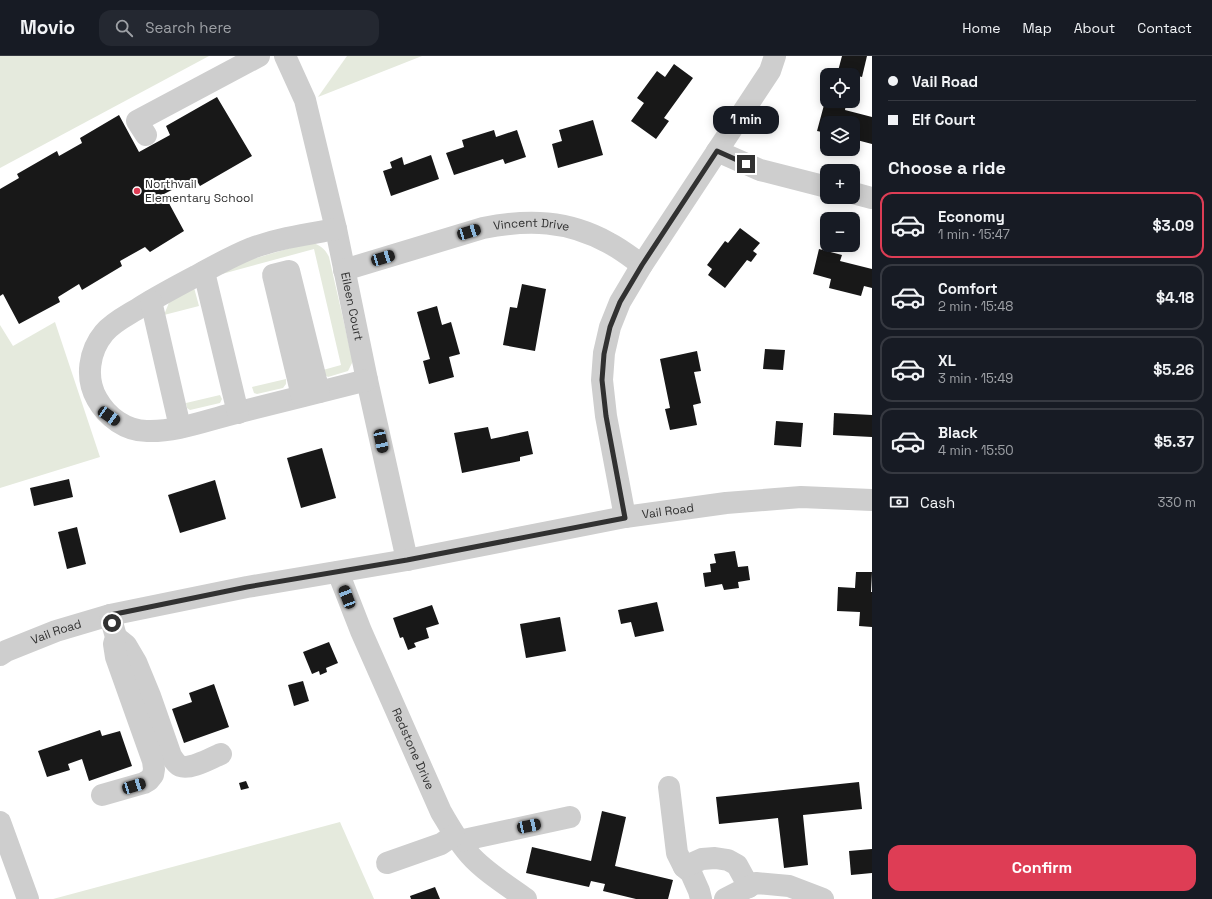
<!DOCTYPE html>
<meta charset="utf-8">
<style>
body{margin:0;font-family:"Space Grotesk",sans-serif;background:#242831;color:#f1f3f6;height:100vh;display:flex;flex-direction:column;font-size:15px;white-space:nowrap}
*{box-sizing:border-box;margin:0}
p{font-size:13px;color:#9ea1a6}
.icon{flex:none;width:22px;height:22px;fill:none;stroke:currentColor;stroke-width:2;stroke-linecap:round;stroke-linejoin:round}
.map{position:relative;flex:1;overflow:hidden}
.sheet{display:flex;flex-direction:column;background:#171b24;width:340px}
.sheet>*{flex:none}
.banner{display:grid;align-content:center;height:88px;padding:0 16px;background:#171b24}
.buttons{position:absolute;left:820px;top:12px;display:grid;gap:8px}
.buttons a{display:grid;place-items:center;width:40px;height:40px;border-radius:8px;background:#171b24;box-shadow:0 2px 10px #0003;font-size:20px}
.end{position:absolute;width:18px;height:18px;margin:-9px;border:5px solid #313131;background:#fff;box-shadow:0 0 0 2px #fff}
.from{border-radius:50%}
.bubble{position:absolute;height:28px;border-radius:12px;background:#171b24;box-shadow:0 2px 10px #0003;font-size:13px;font-weight:700;line-height:28px;text-align:center}
.car{position:absolute;width:12px;height:24px;margin:-12px -6px;border-radius:5px;box-shadow:0 0 3px 1px #0007;background:linear-gradient(#222 24%,#8ab4d8 0 40%,#222 0 76%,#8ab4d8 0 86%,#222 0)}
.banner b{display:flex;align-items:center;gap:14px;height:38px;font-size:15px}
.banner b+b{border-top:1px solid #363941}
.banner i{width:10px;height:10px;background:#f1f3f6}
ul{padding:0;list-style:none}
li{display:flex;align-items:center;gap:12px;height:66px;margin:0 8px 6px;padding:0 8px;border:2px solid #363941;border-radius:12px}
li div{flex:1}
li b{display:block;font-size:15px}
li em{font-style:normal;font-weight:700}
li.selected{border-color:#de3d55}
li>.icon{width:36px;height:36px;stroke-width:1.5}
h2{padding:0 16px;font-size:18px;line-height:48px}
.pay{display:flex;align-items:center;gap:10px;height:44px;padding:0 16px;font-size:15px}
.pay p{margin-inline-start:auto}
.action{display:flex;gap:8px;margin-top:auto;padding:8px 16px}
.action a{flex:1;height:46px;border-radius:12px;background:#de3d55;color:#fff;font-size:16px;font-weight:700;line-height:46px;text-align:center}
header{display:flex;align-items:center;gap:24px;box-sizing:border-box;height:56px;padding:0 20px;background:#171b24;border-bottom:1px solid #363941}
header strong{font-size:19px}
nav{display:flex;gap:22px;margin-inline-start:auto;font-size:14px}
.search{width:280px;height:36px;background:#242831;display:flex;align-items:center;gap:10px;box-sizing:border-box;padding:0 14px;border-radius:12px;color:#9ea1a6;font-size:15px}
main{display:flex;flex:1;min-height:0}
.map>svg:first-child{display:block}
</style>
<header>
<strong>Movio</strong>
<div class="search"><svg class="icon" aria-label="search" viewBox="0 0 24 24"><circle cx="10" cy="10" r="6"/><path d="M15 15l6 6"/></svg>Search here</div>
<nav><a>Home</a><a>Map</a><a>About</a><a>Contact</a></nav>
</header>
<main>
<div class="map">
<svg width="872" height="843" viewBox="0 0 872 843">
<rect width="100%" height="100%" fill="#fff"/>
<!-- green -->
<g fill="#e5eadd">
<path d="M0,0H209L0,112Z"/>
<path d="M347,0H422L318,41Z"/>
<path d="M311,186C319,189 325,192 329,201L352,302V307L348,315L328,321L325,319L323,314L341,309L314,193L222,218V212Z"/>
<path d="M193,228L199,250L164,259L172,239Z"/>
<path d="M55,266L100,401L0,432V269L13,290Z"/>
<path d="M286,323V328L283,332L257,338L254,337L252,331Z"/>
<path d="M220,339L222,343L220,347L190,354L187,352L186,347Z"/>
<path d="M340,766L374,843H53Z"/>
</g>
<!-- building -->
<g fill="#181818">
<path d="M842,0H867L862,21L838,15Z"/>
<path d="M674,8L693,22L664,62L669,65L656,83L631,65L644,47L637,42L657,15L665,21Z"/>
<path d="M217,41L252,100L200,130L195,122L164,138L184,175L150,196L145,191L120,205L122,210L82,234L79,228L58,241L60,246L19,268L3,238L0,240V133L19,122L17,118L57,95L59,100L82,87L80,82L119,59L139,96L170,79L166,70Z"/>
<path d="M835,45L846,48L845,54L872,61V88L853,83V67H827V77L817,75L824,49L834,51Z"/>
<path d="M593,64L603,99L558,112L552,88L562,85L559,74Z"/>
<path d="M494,74L496,81L517,74L526,101L505,108L503,103L454,119L446,97L464,91L462,84Z"/>
<path d="M431,99L439,123L391,140L383,115L392,112L390,106L402,101L404,109Z"/>
<path d="M740,172L760,187L753,195L757,198L751,206L747,204L725,232L708,219L712,213L707,209L725,185L728,187Z"/>
<path d="M819,193L842,199L840,205L872,213V232L864,230L861,240L829,232L831,223L813,218Z"/>
<path d="M522,228L546,233L535,295L503,289L510,251L517,252Z"/>
<path d="M437,250L442,269L451,266L460,298L449,301L454,321L429,328L423,305L430,303L417,256Z"/>
<path d="M765,293L785,294L783,314L763,313Z"/>
<path d="M697,295L701,315L694,316L701,347L693,349L697,369L670,374L665,353L670,352L660,303Z"/>
<path d="M834,357L872,359V381L833,379Z"/>
<path d="M776,365L803,367L801,391L774,389Z"/>
<path d="M488,371L491,383L528,375L533,398L520,401V405L462,417L454,377Z"/>
<path d="M322,392L336,442L301,452L287,402Z"/>
<path d="M69,423L73,441L34,450L30,432Z"/>
<path d="M215,424L226,463L180,477L168,439Z"/>
<path d="M77,471L86,508L67,513L58,476Z"/>
<path d="M735,495L738,511L748,510L750,524L738,526L739,532L724,534L722,528L705,531L703,517L711,516L710,508L716,507L714,498Z"/>
<path d="M856,516H872L871,536H872V571L859,570L860,556L837,555L838,531L855,532Z"/>
<path d="M657,546L664,575L635,581L631,566L621,568L618,554Z"/>
<path d="M432,549L439,568L426,572L429,582L414,587L416,591L408,594L403,581L400,582L393,562Z"/>
<path d="M560,561L566,595L526,602L520,568Z"/>
<path d="M329,586L338,607L326,612L327,616L320,619L319,615L312,618L303,596Z"/>
<path d="M303,625L309,645L294,650L288,629Z"/>
<path d="M214,628L229,671L184,687L172,653L192,646L189,637Z"/>
<path d="M100,674L102,680L120,675L132,710L89,725L82,703L68,708L70,714L47,721L38,695Z"/>
<path d="M246,725L249,732L241,734L239,727Z"/>
<path d="M859,726L862,753L803,759L808,809L784,812L778,762L719,768L716,741Z"/>
<path d="M602,755L626,761L615,810L673,824L668,843H636L603,835L605,828L591,825L589,831L526,817L532,791L591,805Z"/>
<path d="M872,793V817L851,819L849,795Z"/>
<path d="M435,831L440,843H411L410,840Z"/>
</g>
<g fill="none" stroke-linecap="round" stroke-linejoin="round">
<!-- minor -->
<g stroke="#cecece" stroke-width="22">
<path id="s1" d="M285,0L305,44L336,173L367,324L407,504"/>
<path d="M146,79L137,65L259,0"/>
<path d="M717,95L760,114L827,131"/>
<path d="M853,137L872,142"/>
<path d="M336,173C308,178 279,182 252,192C232,200 214,210 196,220C177,230 158,240 139,252C128,259 113,266 104,277C89,295 85,322 97,343C107,361 126,375 147,375C176,376 204,365 232,358C277,347 322,335 367,324"/>
<path id="s2" d="M344,214L483,172C528,163 568,164 609,187C621,193 632,202 642,209"/>
<path d="M204,216L238,357"/>
<path d="M151,245L180,371"/>
<path d="M302,340L273,219L289,215L319,336"/>
<path d="M625,461L606,360L602,324L604,297L610,271L620,246L642,209L770,15L775,0"/>
<path id="s3" d="M338,516L361,575L441,756C450,771 458,786 470,799C484,815 508,830 526,843"/>
<path d="M116,581L126,589L136,606L150,640L171,700C173,703 176,708 180,710C191,714 211,702 221,698"/>
<path id="s4" d="M0,599L6,595L56,575L110,559L247,531L407,504L625,461L726,447L801,441L872,444"/>
<path d="M669,731L677,797L684,811L691,817L699,835L701,843"/>
<path d="M102,739L144,727L149,724L153,719L154,713L153,705L116,601L114,588L116,581L110,559"/>
<path d="M0,766L28,843"/>
<path d="M459,785L570,761"/>
<path d="M387,807L441,788L454,779"/>
<path d="M684,811L702,803L715,802L728,804L737,809L749,831"/>
<path d="M725,843L756,827L789,830L823,843"/>
</g>
</g>
<g fill="none" stroke-linecap="round" stroke-linejoin="round">
<!-- route -->
<path stroke="#313131" stroke-width="5" d="M112,567L110,559L125,556L247,531L407,504L625,462L606,360L602,324L604,298L610,271L620,246L642,209L717,95L746,108"/>
</g>
<!-- markers -->
<circle fill="#de3d55" stroke="#fff" stroke-width="1.5" cx="137" cy="135" r="4"/>
<g text-anchor="middle" dominant-baseline="central" stroke-width="4" stroke-linejoin="round" paint-order="stroke">
<!-- poi labels -->
<g font-size="12" fill="#313131" stroke="#fff" text-anchor="start">
<text x="145" y="128">Northvail<tspan x="145" dy="14">Elementary School</tspan></text>
</g>
<!-- street labels -->
<g font-size="12" fill="#313131" stroke="#fff">
<text stroke="none"><textPath href="#s2" startOffset="194">Vincent Drive</textPath></text>
<text stroke="none"><textPath href="#s1" startOffset="260">Eileen Court</textPath></text>
<text stroke="none"><textPath href="#s4" startOffset="685">Vail Road</textPath></text>
<text stroke="none"><textPath href="#s4" startOffset="61">Vail Road</textPath></text>
<text stroke="none"><textPath href="#s3" startOffset="192">Redstone Drive</textPath></text>
</g>
</g>
</svg>
<div class="buttons">
<a><svg class="icon" aria-label="locate" viewBox="0 0 24 24"><circle cx="12" cy="12" r="6"/><path d="M12 2v4M12 18v4M2 12h4M18 12h4"/></svg></a>
<a><svg class="icon" aria-label="layers" viewBox="0 0 24 24"><path d="M12 4l9 5-9 5-9-5zM3 14l9 5 9-5"/></svg></a>
<a>+</a>
<a>−</a>
</div>
<i class="end from" style="left:112px;top:567px"></i>
<i class="end" style="left:746px;top:108px"></i>
<div class="bubble" style="left:713px;top:50px;width:66px">1 min</div>
<i class="car" style="left:469px;top:176px;rotate:73deg"></i>
<i class="car" style="left:383px;top:202px;rotate:73deg"></i>
<i class="car" style="left:109px;top:360px;rotate:124deg"></i>
<i class="car" style="left:381px;top:385px;rotate:168deg"></i>
<i class="car" style="left:347px;top:541px;rotate:339deg"></i>
<i class="car" style="left:134px;top:730px;rotate:73deg"></i>
<i class="car" style="left:529px;top:770px;rotate:78deg"></i>
</div>
<section class="sheet">
<div class="banner">
<b><i class="from"></i>Vail Road</b>
<b><i></i>Elf Court</b>
</div>
<h2>Choose a ride</h2>
<ul>
<li class="selected"><svg class="icon" aria-label="car" viewBox="0 0 24 24"><path d="M5 17H2v-5l4-1 3-4h7l3 4 3 1v5h-3M9 17h6M6 11h13"/><circle cx="7" cy="17" r="2"/><circle cx="17" cy="17" r="2"/></svg><div><b>Economy</b><p>1 min · 15:47</p></div><em>$3.09</em></li>
<li><svg class="icon" aria-label="car" viewBox="0 0 24 24"><path d="M5 17H2v-5l4-1 3-4h7l3 4 3 1v5h-3M9 17h6M6 11h13"/><circle cx="7" cy="17" r="2"/><circle cx="17" cy="17" r="2"/></svg><div><b>Comfort</b><p>2 min · 15:48</p></div><em>$4.18</em></li>
<li><svg class="icon" aria-label="car" viewBox="0 0 24 24"><path d="M5 17H2v-5l4-1 3-4h7l3 4 3 1v5h-3M9 17h6M6 11h13"/><circle cx="7" cy="17" r="2"/><circle cx="17" cy="17" r="2"/></svg><div><b>XL</b><p>3 min · 15:49</p></div><em>$5.26</em></li>
<li><svg class="icon" aria-label="car" viewBox="0 0 24 24"><path d="M5 17H2v-5l4-1 3-4h7l3 4 3 1v5h-3M9 17h6M6 11h13"/><circle cx="7" cy="17" r="2"/><circle cx="17" cy="17" r="2"/></svg><div><b>Black</b><p>4 min · 15:50</p></div><em>$5.37</em></li>
</ul>
<div class="pay"><svg class="icon" aria-label="cash" viewBox="0 0 24 24"><path d="M3 7h18v10H3z"/><circle cx="12" cy="12" r="2"/></svg>Cash<p>330 m</p></div>
<div class="action"><a>Confirm</a></div>
</section>
</main>
